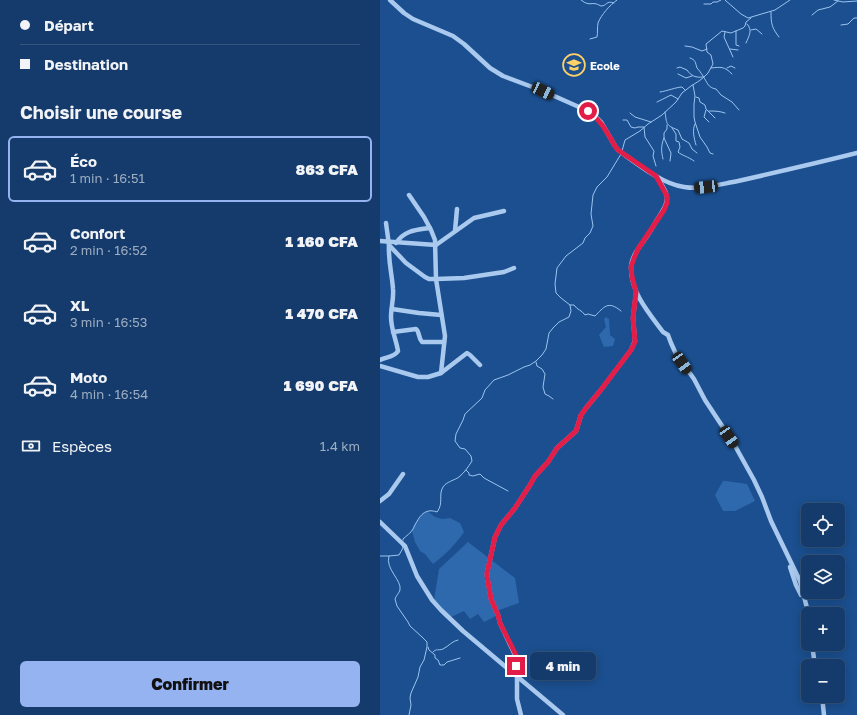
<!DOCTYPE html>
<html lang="fr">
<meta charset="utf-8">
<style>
body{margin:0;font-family:"Golos Text",sans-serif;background:#214673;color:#f1f3f6;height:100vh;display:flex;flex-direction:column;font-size:15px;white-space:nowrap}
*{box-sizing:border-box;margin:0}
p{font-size:13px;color:#9dadc1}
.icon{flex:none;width:22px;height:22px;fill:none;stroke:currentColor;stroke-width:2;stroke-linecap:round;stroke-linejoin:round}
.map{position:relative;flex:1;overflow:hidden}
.panel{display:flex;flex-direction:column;background:#143b6b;width:380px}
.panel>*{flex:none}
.banner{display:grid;align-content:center;height:88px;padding:0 20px;background:#143b6b}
.tools{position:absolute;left:421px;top:503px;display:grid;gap:8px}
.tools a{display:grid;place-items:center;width:44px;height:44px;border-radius:6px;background:#143b6b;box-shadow:0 2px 10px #0003,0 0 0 1px #33557e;font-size:20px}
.end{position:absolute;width:18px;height:18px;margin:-9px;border:5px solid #e11d48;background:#fff;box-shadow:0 0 0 2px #fff}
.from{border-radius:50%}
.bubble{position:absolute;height:28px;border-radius:6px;background:#143b6b;box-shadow:0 2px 10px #0003,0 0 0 1px #33557e;font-size:13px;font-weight:800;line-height:28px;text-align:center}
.car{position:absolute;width:12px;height:24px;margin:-12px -6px;border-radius:5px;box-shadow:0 0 3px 1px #0007;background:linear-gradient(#222 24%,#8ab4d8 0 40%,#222 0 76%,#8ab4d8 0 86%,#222 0)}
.banner b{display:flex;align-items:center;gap:14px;height:38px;font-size:15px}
.banner b+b{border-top:1px solid #33557e}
.banner i{width:10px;height:10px;background:#f1f3f6}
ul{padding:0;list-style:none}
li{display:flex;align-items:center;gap:12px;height:66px;margin:0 8px 6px;padding:0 12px;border:2px solid transparent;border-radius:6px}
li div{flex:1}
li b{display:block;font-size:15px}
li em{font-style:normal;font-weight:800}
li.current{border-color:#95b2f1}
li>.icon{width:36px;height:36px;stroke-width:1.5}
h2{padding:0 20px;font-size:18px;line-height:48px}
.pay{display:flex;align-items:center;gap:10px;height:44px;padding:0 20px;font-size:15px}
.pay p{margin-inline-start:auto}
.primary-button{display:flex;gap:8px;margin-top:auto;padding:8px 20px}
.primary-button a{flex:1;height:46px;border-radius:6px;background:#95b2f1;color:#111;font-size:16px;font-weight:800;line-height:46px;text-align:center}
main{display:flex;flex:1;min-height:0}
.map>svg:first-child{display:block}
</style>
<main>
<section class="panel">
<div class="banner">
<b><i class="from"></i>Départ</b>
<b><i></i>Destination</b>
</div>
<h2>Choisir une course</h2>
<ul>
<li class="current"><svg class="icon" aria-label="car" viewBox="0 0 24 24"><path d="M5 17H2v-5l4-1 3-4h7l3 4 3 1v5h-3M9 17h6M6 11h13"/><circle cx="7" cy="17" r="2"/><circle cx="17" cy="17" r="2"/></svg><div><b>Éco</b><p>1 min · 16:51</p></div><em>863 CFA</em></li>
<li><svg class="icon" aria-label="car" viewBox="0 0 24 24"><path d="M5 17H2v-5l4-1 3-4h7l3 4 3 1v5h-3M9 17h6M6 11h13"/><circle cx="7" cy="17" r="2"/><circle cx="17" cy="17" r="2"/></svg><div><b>Confort</b><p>2 min · 16:52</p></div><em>1 160 CFA</em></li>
<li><svg class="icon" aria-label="car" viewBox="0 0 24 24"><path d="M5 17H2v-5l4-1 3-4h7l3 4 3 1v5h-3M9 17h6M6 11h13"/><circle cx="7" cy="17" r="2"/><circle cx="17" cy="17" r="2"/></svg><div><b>XL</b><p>3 min · 16:53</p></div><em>1 470 CFA</em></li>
<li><svg class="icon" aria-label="car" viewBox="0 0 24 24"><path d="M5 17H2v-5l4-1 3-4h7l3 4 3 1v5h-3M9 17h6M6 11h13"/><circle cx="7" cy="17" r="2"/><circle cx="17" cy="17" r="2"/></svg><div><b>Moto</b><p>4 min · 16:54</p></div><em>1 690 CFA</em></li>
</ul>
<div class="pay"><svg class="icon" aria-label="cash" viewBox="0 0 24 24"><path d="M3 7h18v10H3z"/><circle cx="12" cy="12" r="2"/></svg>Espèces<p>1.4 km</p></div>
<div class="primary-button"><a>Confirmer</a></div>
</section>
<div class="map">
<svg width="477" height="715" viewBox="0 0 477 715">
<rect width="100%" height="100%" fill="#1b4f8f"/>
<!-- green -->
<g fill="#2e69ad">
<path d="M226,317L229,319L230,335L235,339L233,346L224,347L219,335L226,327L224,319Z"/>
<path d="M343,481H346L367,484L375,501L355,511H343L335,495Z"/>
<path d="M47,511L55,517L62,519L70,518L80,523L84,532C76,544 65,555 53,564L45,554L40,551L35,542L32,531L34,525L43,513Z"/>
<path d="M88,542L135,578L139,603L116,611L118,615L104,622L98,614L90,619L84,611L71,617L54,600L59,569Z"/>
</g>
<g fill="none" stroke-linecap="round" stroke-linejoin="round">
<!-- stream -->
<g stroke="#9cc4f0" stroke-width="1">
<path d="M201,0C211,8 211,0 221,6C227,6 226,0 234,3"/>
<path d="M345,0L361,14L368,18L395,10L410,0"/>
<path d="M454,0L463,2L477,1"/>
<path d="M324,4H331L333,2H337L341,0"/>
<path d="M391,12C391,24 392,28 399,37"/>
<path d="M432,15L438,10L450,7L458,1"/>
<path d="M461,25L468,24L474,18H477"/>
<path d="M371,30L376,29L382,34"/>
<path d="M356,31V45L359,46"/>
<path d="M345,32L344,37L353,57"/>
<path d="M210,39L217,37C218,32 217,28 218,23C221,15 230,5 237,0"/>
<path d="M366,43C369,36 373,30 367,24"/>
<path d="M305,46L312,47L322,51L327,49"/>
<path d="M350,49L358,50"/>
<path d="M310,58C316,60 315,62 317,68C319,70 321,73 323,76C327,82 328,88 336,89L341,95L352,102L359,110"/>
<path d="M297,68L300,67L307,70C311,76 316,78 323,77"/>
<path d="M331,68C341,67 344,66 352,74"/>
<path d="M347,68L351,66L355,68"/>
<path d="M298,74L306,78L312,76"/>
<path d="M313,85L315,96L314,104V117L315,122L320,137L327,147L330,153L333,154"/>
<path d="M280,92C287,91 297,87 302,87L305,90"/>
<path d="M316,97L319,98L320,102L325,105L326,109L335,118"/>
<path d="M277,102L291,95L298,99"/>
<path d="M326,110L324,117L329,122"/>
<path d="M329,111C335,111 339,111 345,113"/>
<path d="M285,112C287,124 285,125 298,130L302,139L309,143L312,149L317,153"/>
<path d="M250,113L255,117L271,122"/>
<path d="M243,120H247L251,127L255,128L258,127H264L265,137L274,151L273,156L276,166"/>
<path d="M315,124C312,130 314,138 316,145"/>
<path d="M287,125V129L284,133V138L291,153L290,161"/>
<path d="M292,128L296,134V141L299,142L300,147L298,152C301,155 309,157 314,161"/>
<path d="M242,151L245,140L260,131L268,124L282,115L296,102L302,93L311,86L319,81L324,77L328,73L333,64L331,55L327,52L326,44L342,31L351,33L363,28L365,26L366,22L371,18"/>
<path d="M283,159C281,151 281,145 284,138"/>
<path d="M190,305H194C197,310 202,310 205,315L208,314L215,316C224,307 228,300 241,311"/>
<path d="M156,362L157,366L162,369L165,374L163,387L165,394L169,396L173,399"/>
<path d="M86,470L89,473V475L93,476L100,474L104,478L128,491"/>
<path d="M23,540V539C26,536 31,533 33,529C38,519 43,507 57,512C64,503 58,495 63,487C66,482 75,480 79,477C85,472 88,467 92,461L91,456L85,449L80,448L75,441L76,434L83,420L85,414L102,398L105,390L114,380L128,375L144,367L150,365L156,361L162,355L166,349L169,333L173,328L179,322L189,317L191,311L190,305L181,298L176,293L175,284L177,268L186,256L203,243L205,238L210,233L213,226L211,214L213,195L217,187L227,177L241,154"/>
<path d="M22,545L23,548L19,555L9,556C5,569 22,580 20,590C19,593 16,596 15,599L17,606L28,622L30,626L42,637L47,642V647L44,660L40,667L38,677L31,693L30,698L31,705L29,715"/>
<path d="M0,556H9"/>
<path d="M48,647L49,650L55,655V658L58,660L60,665H64L67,662L80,658"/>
<path d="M53,652C57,648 58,651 63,649C69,646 72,641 78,640"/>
</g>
<!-- minor -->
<g stroke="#a9c9ee" stroke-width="4.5">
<path d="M10,0L24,13L33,19L73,36L84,44L110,68L123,76L163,91L208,111L215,116L221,122L235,146L238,150C256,163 282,184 304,187C322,190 341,184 358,181C398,172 437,163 477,153"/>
<path d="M276,176C280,182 287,191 287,198C287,206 282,211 279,217C275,222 273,228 269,233C263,243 251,255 251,268C251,293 269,313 283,332L288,335L291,343L296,354L314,379L325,400L354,444L374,480L382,497L391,521L420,581L427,608L428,627"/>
<path d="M29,195L44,217L51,230L55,240L56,279L65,336L61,373"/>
<path d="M6,223L9,245L26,263L45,277L49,279H56L84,278L124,272L134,268"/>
<path d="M75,231L77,209"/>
<path d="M0,241L56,245L94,218L124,211"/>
<path d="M16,243C25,230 36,230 50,228"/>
<path d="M12,309L39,313L61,315"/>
<path d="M13,332L36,329C40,332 38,338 42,342H64"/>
<path d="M0,360C6,357 15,357 18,351C16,339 11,329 11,317C11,307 14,298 13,289C12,274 8,260 9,245"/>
<path d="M0,366L38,377H48L61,373L87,353L90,355L100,365"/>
<path d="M0,501L9,494L23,474"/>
<path d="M0,522L25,546L37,576L52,600L61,610L83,631L183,715"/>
<path d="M410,567L416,585L421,595"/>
<path d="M432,644L435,666"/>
<path d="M442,696L444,715"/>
<path d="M141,715L137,699V676L135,655L120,623L118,615L111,599L107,576V573L115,537L121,525L135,508L150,485L155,476L168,462L177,448L196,431L201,415L206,408L220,391L251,350L255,341L253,318L256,293"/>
</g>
</g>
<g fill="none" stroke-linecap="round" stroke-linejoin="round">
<!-- route -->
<path stroke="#e11d48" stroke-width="5" d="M136,666V655L120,623L118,615L111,599L107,576V573L115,537L121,525L135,508L150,485L155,476L168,462L177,448L196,431L201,415L206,408L220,391L251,350L255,342L253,318L256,292L252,277L251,267L254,258L258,249L284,210L287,203V196L276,176L238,150L235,146C227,133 222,121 208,111"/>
</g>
<!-- icons -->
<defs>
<g id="school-ring" transform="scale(1.15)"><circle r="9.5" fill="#1b4f8f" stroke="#ffd166" stroke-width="1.5"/><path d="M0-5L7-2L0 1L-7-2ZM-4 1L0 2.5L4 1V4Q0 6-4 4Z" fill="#ffd166"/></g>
</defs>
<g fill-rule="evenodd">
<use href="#school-ring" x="194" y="65"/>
</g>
<g text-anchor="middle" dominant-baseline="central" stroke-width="4" stroke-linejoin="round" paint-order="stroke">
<!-- poi labels -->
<g font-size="11" font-weight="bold" fill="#fff" stroke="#1b4f8f" text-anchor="start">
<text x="210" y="65">Ecole</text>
</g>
</g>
</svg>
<div class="tools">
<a><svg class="icon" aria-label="locate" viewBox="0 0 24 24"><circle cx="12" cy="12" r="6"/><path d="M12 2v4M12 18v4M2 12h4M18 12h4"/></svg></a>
<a><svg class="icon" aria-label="layers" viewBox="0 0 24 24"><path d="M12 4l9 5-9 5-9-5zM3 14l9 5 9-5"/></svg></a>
<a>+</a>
<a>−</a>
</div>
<i class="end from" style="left:208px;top:111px"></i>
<i class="end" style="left:136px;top:666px"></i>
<div class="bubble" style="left:150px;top:652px;width:66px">4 min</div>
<i class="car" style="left:163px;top:91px;rotate:115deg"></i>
<i class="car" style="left:326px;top:187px;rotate:264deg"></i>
<i class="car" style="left:302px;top:363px;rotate:145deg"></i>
<i class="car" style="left:349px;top:437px;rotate:146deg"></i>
</div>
</main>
